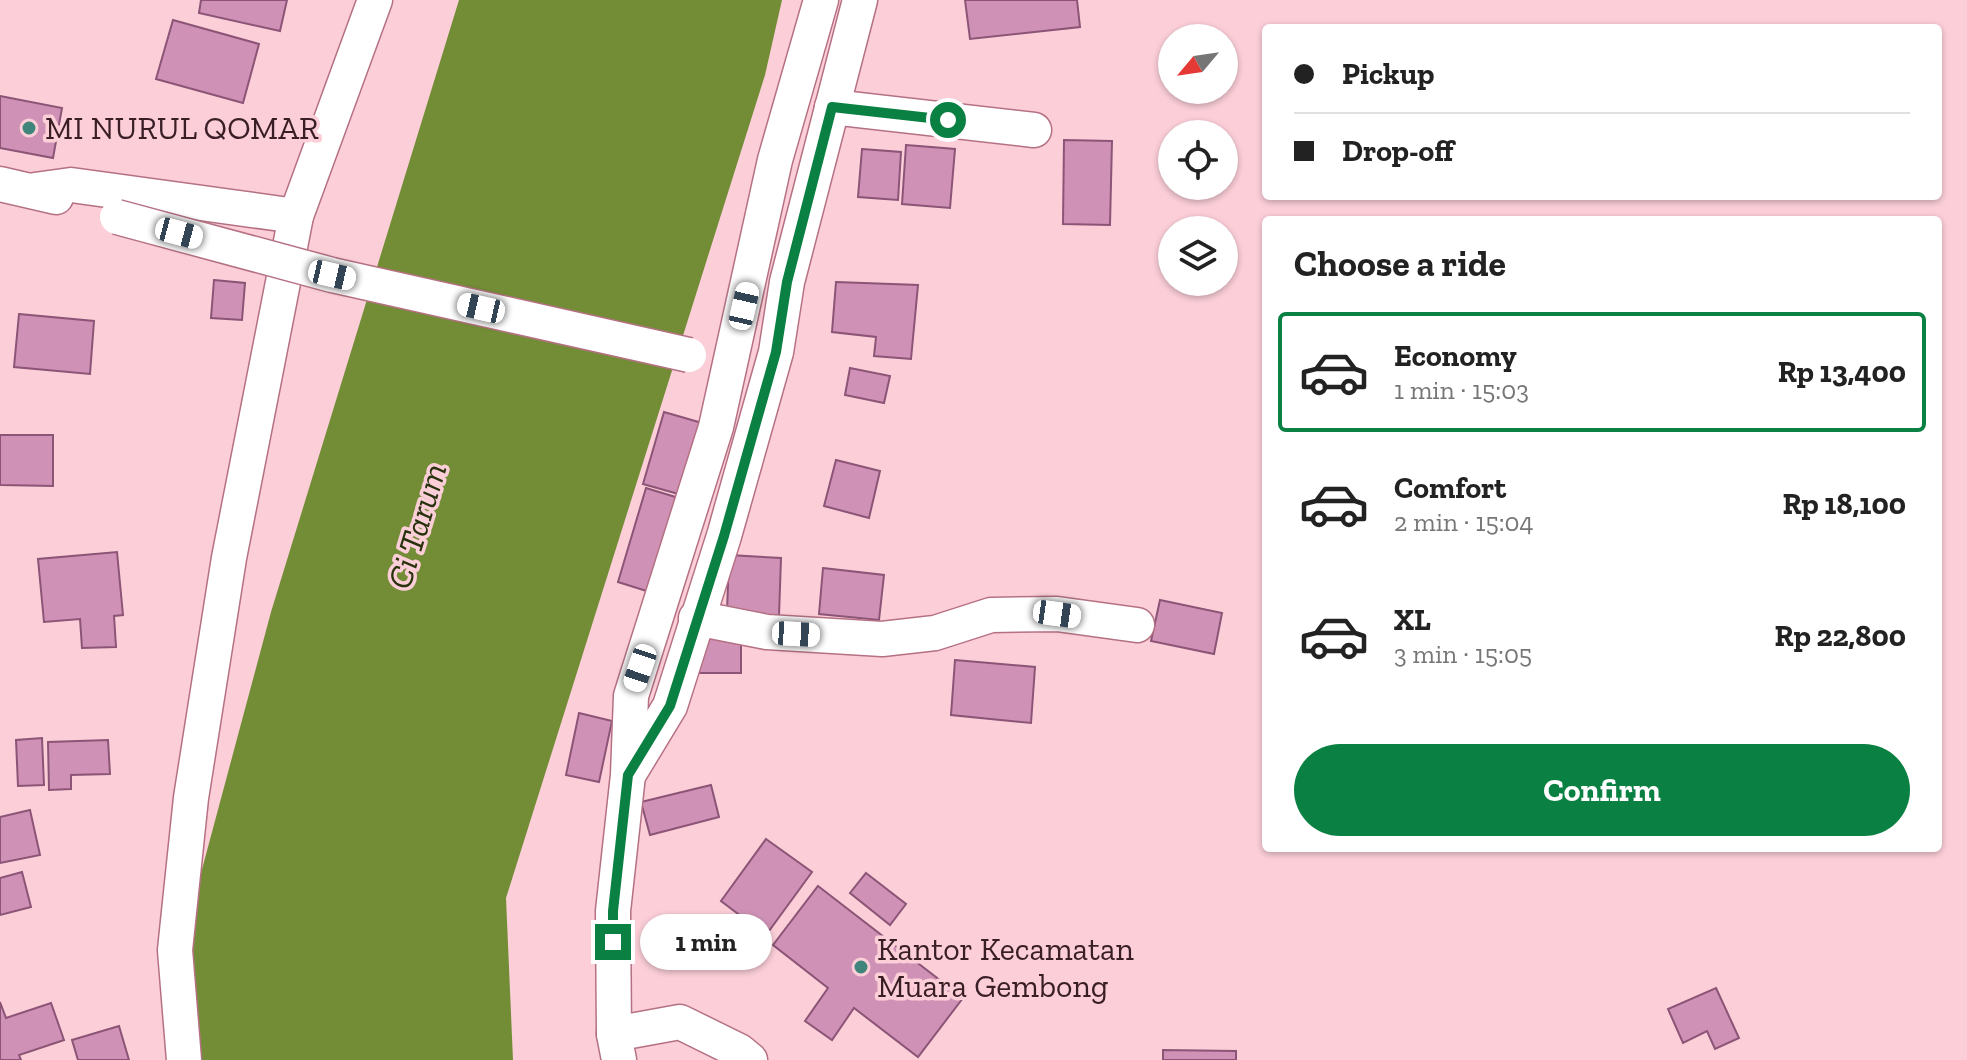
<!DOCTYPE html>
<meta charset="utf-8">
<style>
body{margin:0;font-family:"Zilla Slab",serif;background:#f6f6f6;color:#222;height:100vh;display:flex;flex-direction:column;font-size:30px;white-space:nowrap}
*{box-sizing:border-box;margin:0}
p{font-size:26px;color:#767676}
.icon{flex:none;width:44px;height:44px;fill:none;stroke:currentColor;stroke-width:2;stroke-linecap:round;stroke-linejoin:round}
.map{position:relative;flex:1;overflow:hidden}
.drawer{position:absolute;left:1262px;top:216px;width:680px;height:636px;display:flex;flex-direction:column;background:#fff;border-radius:8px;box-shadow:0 2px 6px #0004}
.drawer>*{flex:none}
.top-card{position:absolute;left:1262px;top:24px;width:680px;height:176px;border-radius:8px;box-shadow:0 2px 6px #0004;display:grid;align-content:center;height:176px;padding:0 32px;background:#fff}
.needle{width:52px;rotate:241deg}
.controls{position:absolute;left:1158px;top:24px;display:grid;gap:16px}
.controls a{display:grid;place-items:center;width:80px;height:80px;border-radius:50%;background:#fff;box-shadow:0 2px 6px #0004;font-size:40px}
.end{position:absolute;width:36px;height:36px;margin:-18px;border:10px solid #0b8043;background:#fff;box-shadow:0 0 0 4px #fff}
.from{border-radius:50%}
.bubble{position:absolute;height:56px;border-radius:28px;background:#fff;box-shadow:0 2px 6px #0004;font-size:26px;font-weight:800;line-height:56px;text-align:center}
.car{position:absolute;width:24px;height:48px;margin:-24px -12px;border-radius:10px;box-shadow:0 0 6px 2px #0007;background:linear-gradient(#fff 24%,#345 0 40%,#fff 0 76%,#345 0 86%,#fff 0)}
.top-card b{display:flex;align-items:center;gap:28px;height:76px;font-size:30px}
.top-card b+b{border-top:2px solid #e0e0e0}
.top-card i{width:20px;height:20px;background:#222}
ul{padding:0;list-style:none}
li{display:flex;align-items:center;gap:24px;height:120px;margin:0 16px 12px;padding:0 16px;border:4px solid transparent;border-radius:8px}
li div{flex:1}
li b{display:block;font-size:30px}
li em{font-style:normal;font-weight:800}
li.current{border-color:#0b8043}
li>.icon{width:72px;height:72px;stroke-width:1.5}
h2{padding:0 32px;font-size:36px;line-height:96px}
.cta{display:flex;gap:16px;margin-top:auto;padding:16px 32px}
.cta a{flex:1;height:92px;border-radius:48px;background:#0b8043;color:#fff;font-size:32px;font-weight:800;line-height:92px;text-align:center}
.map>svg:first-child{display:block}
</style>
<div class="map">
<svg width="1967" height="1060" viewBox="0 0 1967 1060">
<rect width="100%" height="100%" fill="#fbced8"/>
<!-- water -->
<path fill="#738c36" d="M459,0H782L765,75L506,898L513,1060H200L186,929L271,612Z"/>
<!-- building -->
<g fill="#cf92b6" stroke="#8c5476" stroke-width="2">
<path d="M201,0H287L280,31L199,13Z"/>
<path d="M965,0H1077L1080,27L970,39Z"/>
<path d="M173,20L259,44L243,103L156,79Z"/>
<path d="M0,96L62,108L53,158L0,148Z"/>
<path d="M1064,140L1112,141L1110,225L1063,224Z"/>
<path d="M906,145L955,149L950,208L902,204Z"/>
<path d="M862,149L901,152L898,200L858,197Z"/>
<path d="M214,280L245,283L242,320L211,318Z"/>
<path d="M836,282L918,285L911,359L874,356L876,337L832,332Z"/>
<path d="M19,314L94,321L90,374L14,367Z"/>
<path d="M850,368L890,376L884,403L845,395Z"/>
<path d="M664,412L709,425L689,497L643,484Z"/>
<path d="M0,435H53V486L0,485Z"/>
<path d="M836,460L880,471L869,518L824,506Z"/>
<path d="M646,488L682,499L653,593L618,582Z"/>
<path d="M117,552L123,615L114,616L116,647L82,648L80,619L44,622L38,559Z"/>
<path d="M729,555L781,558L779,616L727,613Z"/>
<path d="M823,568L884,575L879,620L819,614Z"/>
<path d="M1160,600L1222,613L1214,654L1151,641Z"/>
<path d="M692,636L741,637V673H692Z"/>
<path d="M955,660L1035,667L1031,723L951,715Z"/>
<path d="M579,713L612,721L599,782L566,775Z"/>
<path d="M42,738L44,785L18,786L16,740Z"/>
<path d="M108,740L110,774L71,775V789L49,790L48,742Z"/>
<path d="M711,785L719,817L650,835L641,802Z"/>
<path d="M30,810L40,855L0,863V817Z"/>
<path d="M766,839L812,872L766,935L721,901Z"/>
<path d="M22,872L31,907L0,915V878Z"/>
<path d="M866,873L906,904L890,925L850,893Z"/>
<path d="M818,886L963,998L918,1057L854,1008L832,1040L805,1021L828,988L773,945Z"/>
<path d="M1716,988L1739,1038L1715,1049L1707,1031L1683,1043L1668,1009Z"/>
<path d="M0,1002L6,1018L51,1003L64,1040L19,1055L21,1060H0Z"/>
<path d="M119,1026L129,1060H78L72,1040Z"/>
<path d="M1163,1050L1236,1051V1060H1163Z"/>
</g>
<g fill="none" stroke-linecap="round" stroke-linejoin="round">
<!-- minor casing -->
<g stroke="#b57183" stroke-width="37">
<g id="minor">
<path d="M832,107L1034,130"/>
<path d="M0,184L56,197"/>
<path d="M35,190L71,185L296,216"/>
<path d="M696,618L767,632L882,639L935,633L991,615L1057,614L1137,625"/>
<path d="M630,772L670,706L724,536L776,352L787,282L860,0"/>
<path d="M614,1034L680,1022L739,1051L750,1060"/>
<path d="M184,1060L175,950L191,798L229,558L296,216L375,0"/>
<path d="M619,1060L614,1034L613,911L628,775L631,696L716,427L775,160L821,0"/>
</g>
</g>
<!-- minor -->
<use href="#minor" stroke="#fff" stroke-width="34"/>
<!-- minor-bridge casing -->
<g stroke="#b57183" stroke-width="37" stroke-linecap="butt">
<path id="minor-bridge" d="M117,217L332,275L689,355"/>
</g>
<!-- minor-bridge -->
<use href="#minor-bridge" stroke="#fff" stroke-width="34"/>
</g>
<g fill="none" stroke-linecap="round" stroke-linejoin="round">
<!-- route -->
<path stroke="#0b8043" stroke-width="10" d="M613,942V911L628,775L670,706L724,536L776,352L787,282L832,107L948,120"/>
</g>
<!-- markers -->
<g fill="#40857b" stroke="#fbced8" stroke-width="3">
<circle cx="29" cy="128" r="8"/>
<circle cx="861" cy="967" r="8"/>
</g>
<g text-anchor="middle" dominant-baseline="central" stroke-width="7" stroke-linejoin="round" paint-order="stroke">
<!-- poi labels -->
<g font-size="32" fill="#3a1e26" stroke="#fbced8" text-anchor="start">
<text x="45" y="128">MI NURUL QOMAR</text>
<text x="877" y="949">Kantor Kecamatan<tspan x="877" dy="37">Muara Gembong</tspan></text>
</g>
<!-- water labels -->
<g font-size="34" font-style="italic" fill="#27320d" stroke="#fbced8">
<text transform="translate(417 526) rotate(-73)">Ci Tarum</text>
</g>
</g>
</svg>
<div class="controls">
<a><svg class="needle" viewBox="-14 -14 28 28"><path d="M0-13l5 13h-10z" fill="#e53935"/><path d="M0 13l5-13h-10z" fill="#767676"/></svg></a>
<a><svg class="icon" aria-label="locate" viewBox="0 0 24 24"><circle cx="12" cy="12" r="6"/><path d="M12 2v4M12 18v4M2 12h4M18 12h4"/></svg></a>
<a><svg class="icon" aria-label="layers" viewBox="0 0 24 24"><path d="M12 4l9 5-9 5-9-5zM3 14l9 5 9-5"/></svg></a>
</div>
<i class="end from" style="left:948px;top:120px"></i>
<i class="end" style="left:613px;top:942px"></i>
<div class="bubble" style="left:640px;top:914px;width:132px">1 min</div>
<i class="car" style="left:179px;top:233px;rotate:105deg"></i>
<i class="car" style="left:332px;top:275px;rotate:103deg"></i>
<i class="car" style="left:744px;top:306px;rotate:13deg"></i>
<i class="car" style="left:481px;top:308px;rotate:283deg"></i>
<i class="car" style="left:1057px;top:614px;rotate:98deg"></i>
<i class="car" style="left:796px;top:634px;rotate:93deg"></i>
<i class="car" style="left:640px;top:668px;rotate:199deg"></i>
<div class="top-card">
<b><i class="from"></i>Pickup</b>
<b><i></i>Drop-off</b>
</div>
<section class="drawer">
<h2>Choose a ride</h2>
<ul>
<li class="current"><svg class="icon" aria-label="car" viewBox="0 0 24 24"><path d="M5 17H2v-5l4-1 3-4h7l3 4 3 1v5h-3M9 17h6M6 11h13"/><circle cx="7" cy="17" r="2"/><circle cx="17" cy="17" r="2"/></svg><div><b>Economy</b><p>1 min · 15:03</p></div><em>Rp 13,400</em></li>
<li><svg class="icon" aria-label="car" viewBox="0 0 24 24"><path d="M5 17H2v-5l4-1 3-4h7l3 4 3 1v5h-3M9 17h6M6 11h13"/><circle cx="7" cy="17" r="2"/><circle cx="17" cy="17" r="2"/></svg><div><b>Comfort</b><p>2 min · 15:04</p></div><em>Rp 18,100</em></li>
<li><svg class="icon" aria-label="car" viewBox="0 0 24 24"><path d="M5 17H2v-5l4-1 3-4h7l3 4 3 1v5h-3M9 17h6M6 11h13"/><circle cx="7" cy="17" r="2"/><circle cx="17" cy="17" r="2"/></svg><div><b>XL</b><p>3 min · 15:05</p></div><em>Rp 22,800</em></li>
</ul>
<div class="cta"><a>Confirm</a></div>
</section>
</div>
